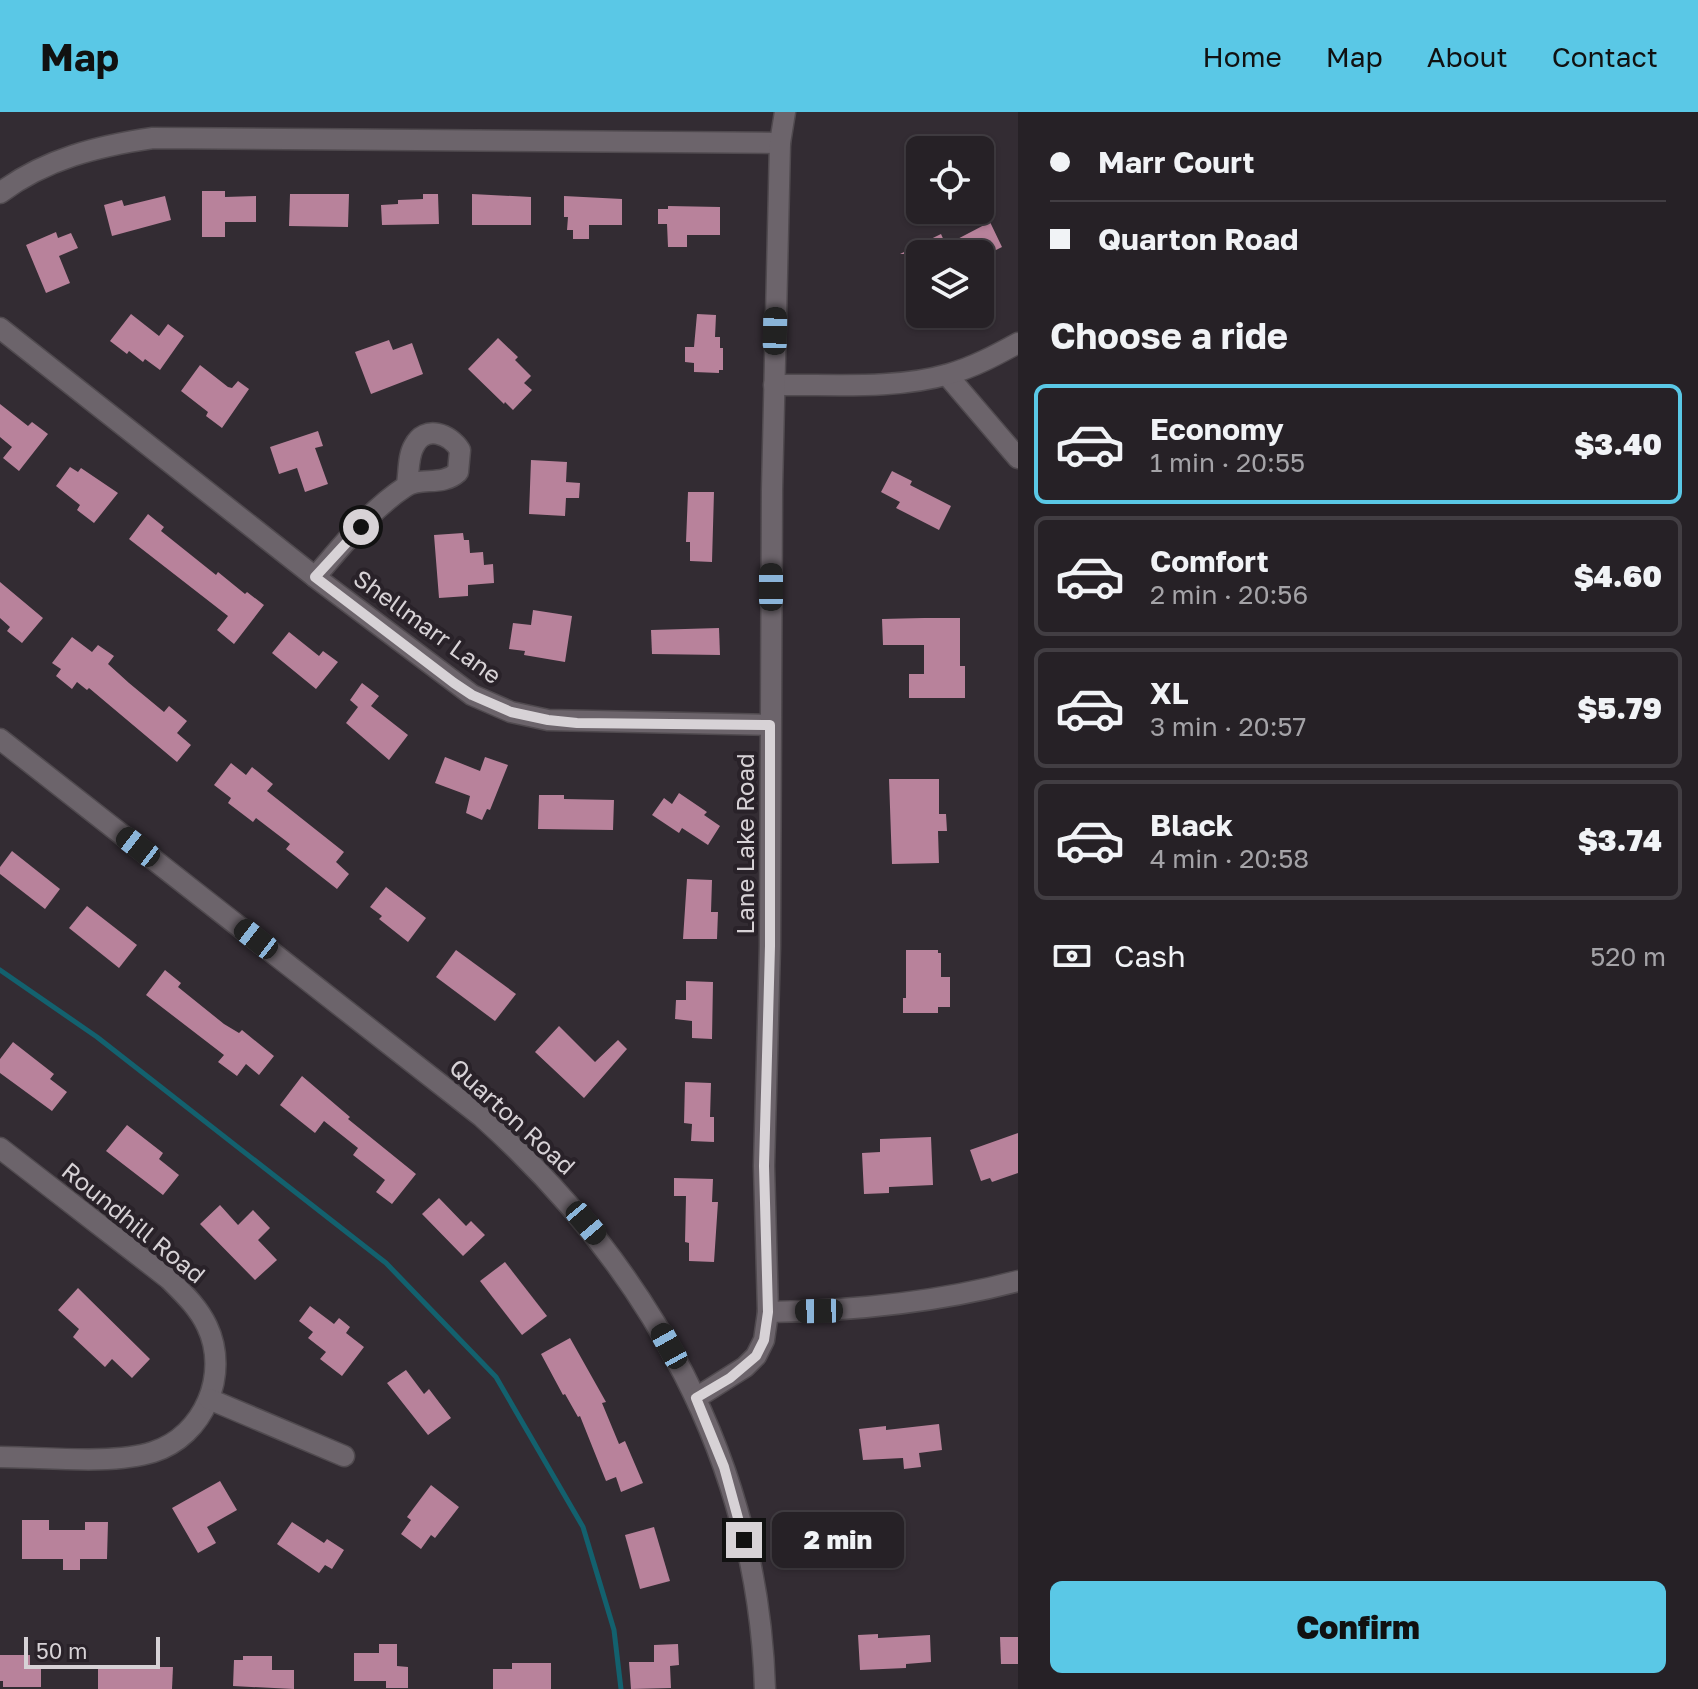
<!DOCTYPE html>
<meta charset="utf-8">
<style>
body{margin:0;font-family:"Golos Text",sans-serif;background:#322e32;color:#f1f3f6;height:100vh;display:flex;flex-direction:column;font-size:30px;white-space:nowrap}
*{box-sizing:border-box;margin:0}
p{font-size:26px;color:#a4a3a7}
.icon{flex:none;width:44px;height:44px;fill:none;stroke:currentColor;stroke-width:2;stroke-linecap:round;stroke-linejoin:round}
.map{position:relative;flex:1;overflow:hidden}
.details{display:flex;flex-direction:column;background:#262126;width:680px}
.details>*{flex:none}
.banner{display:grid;align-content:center;height:176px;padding:0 32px;background:#262126}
.fabs{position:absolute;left:906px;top:24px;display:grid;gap:16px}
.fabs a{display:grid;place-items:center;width:88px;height:88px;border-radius:12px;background:#262126;box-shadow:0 2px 6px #0004,0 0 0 2px #423e43;font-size:40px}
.scale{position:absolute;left:24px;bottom:20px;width:136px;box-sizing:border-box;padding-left:8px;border:4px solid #d7d2d6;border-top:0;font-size:22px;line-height:28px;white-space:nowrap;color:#d7d2d6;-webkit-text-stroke:6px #292229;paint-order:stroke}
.end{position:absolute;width:36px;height:36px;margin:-18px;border:10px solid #d7d2d6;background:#111;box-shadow:0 0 0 4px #111}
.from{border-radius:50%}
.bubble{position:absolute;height:56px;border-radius:12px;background:#262126;box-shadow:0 2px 6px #0004,0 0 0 2px #423e43;font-size:26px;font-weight:800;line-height:56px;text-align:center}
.car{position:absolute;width:24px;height:48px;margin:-24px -12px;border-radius:10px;box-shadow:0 0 6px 2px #0007;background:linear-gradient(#222 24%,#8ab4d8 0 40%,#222 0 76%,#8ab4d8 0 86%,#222 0)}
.banner b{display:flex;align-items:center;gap:28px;height:76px;font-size:30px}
.banner b+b{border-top:2px solid #423e43}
.banner i{width:20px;height:20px;background:#f1f3f6}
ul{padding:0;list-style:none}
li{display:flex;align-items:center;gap:24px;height:120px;margin:0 16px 12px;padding:0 16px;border:4px solid #423e43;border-radius:12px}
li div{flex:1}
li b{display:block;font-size:30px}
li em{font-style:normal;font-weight:800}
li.active{border-color:#5ac8e6}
li>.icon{width:72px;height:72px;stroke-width:1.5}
h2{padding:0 32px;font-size:36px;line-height:96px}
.pay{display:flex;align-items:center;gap:20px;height:88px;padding:0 32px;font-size:30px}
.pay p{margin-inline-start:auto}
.action{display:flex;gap:16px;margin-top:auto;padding:16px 32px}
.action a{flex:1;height:92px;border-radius:12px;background:#5ac8e6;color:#111;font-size:32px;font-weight:800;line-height:92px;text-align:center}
header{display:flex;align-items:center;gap:48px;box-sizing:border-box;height:112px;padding:0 40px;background:#5ac8e6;color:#111}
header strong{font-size:38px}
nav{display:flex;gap:44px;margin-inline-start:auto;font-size:28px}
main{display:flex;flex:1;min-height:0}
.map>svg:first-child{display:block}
</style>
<header>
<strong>Map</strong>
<nav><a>Home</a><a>Map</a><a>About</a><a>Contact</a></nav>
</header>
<main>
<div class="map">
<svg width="1018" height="1577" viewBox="0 0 1018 1577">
<rect width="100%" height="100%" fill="#332c33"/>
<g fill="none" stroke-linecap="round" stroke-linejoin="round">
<!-- stream -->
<path stroke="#13616e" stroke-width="5" d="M0,858L97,925L386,1151L496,1265L583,1415L614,1518L621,1577"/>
</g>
<!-- building -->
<g fill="#b8829b">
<path d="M202,79H225V85L256,84V110H225V125H202Z"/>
<path d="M290,82H349L348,115L289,114Z"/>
<path d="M423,82H438L439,112L382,113L381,93L398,92V88L423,87Z"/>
<path d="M472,82L531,85V113H472Z"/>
<path d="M165,84L171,108L112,124L104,93L122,88L124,94Z"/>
<path d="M564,84L622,87V113H589V127H573V118H567L568,105H564Z"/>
<path d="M668,94L720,95V123H687V135H668L667,112H658V97H668Z"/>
<path d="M990,110L1002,135L980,146V142H900L941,122L946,133Z"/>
<path d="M56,120L58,126L71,121L78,136L59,144L70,171L46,181L26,133Z"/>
<path d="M131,202L159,224L168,212L184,224L160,258L145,247L143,250L129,239L127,242L110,229Z"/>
<path d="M697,202L716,203L715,225H720V236H723V258H719V261L694,260V251L685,250V235H694Z"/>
<path d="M498,226L518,245L515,248L531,264L524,271L532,278L513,298L505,290L504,292L468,257Z"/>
<path d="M389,228L393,238L412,231L423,262L371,282L355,240Z"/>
<path d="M200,253L228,275L232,276L238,269L249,277L222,316L206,304L208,300L181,279Z"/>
<path d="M0,292L28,314L32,310L48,322L19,359L3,346L12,335L0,325Z"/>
<path d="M318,319L323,334L315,336L328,372L305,380L297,356L279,362L270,335Z"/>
<path d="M531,348L567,350L566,370L580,371L579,386H566L565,404L529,402Z"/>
<path d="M70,355L78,360L81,356L118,381L94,411L77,398L80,393L56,374Z"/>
<path d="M892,359L912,369L910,373L951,394L939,418L896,396L900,390L881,380Z"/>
<path d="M688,380H714L712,450L690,449V430H686Z"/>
<path d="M148,402L164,415L161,419L216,463L218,460L245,482L247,480L264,493L234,532L217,518L228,504L129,427Z"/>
<path d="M463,421L464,428H469L470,441L483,440L484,453L493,452L494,471L468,473V484L439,486L434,423Z"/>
<path d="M0,470L43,506L22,531L7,519L10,515L0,506Z"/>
<path d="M533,498L572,504L565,550L524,543L525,539L509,537L513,511L531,513Z"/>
<path d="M924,506H960V554H965V586H909V562H924V533H883L882,507Z"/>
<path d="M719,516L720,543L652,542L651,518Z"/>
<path d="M289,520L319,544L323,539L338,550L316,577L272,541Z"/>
<path d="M72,525L92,540L98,533L114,544L108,552L129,571L164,600L169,594L187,609L177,621L191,633L177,650L89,576L87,578L77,570L72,577L56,564L61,557L52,551Z"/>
<path d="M362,571L379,584L371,594L408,623L389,648L346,611L358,595L350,588Z"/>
<path d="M445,645L480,659L485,645L508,653L490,698L487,697L482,708L466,701L470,684L435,671Z"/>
<path d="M231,651L246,663L252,655L273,672L267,679L344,740L336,750L349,762L337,777L286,737L290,732L256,706L253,710L228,691L231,686L214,673Z"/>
<path d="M889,667H939V702H946L947,719H938L939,751L892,752Z"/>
<path d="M679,681L707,700L704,703L720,714L708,733L682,716L679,721L652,703L664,686L672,692Z"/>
<path d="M539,683H564V687L614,688L613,718L538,717Z"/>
<path d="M12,739L60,777L45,797L0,762V755Z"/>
<path d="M687,767L712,768L711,800H718L717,827H683Z"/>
<path d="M386,775L426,806L408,830L379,807L382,804L370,795Z"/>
<path d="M87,794L137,833L119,856L69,816Z"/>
<path d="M456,838L516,882L495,909L436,865Z"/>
<path d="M906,838H938V841H941V865H950V895H938V901H903V886H906Z"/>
<path d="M165,858L181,871L178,875L224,912L239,921L242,918L274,944L259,963L246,952L237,964L218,950L224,943L146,883Z"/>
<path d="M686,869L713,870L712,927L692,926V909L675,907L676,888H686Z"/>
<path d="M559,914L595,950L618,928L627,937L584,986L535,940Z"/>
<path d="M13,930L54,962L50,967L67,980L52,999L0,961V947Z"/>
<path d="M302,964L350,1005L348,1007L416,1062L392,1092L376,1080L385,1068L353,1043L358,1036L324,1009L315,1021L280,993Z"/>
<path d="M685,970L711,971L710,1005H714V1030L691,1029L692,1012L684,1011Z"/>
<path d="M127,1013L163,1041L159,1047L179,1063L163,1083L106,1039Z"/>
<path d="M1018,1021V1061L992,1070L990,1066L981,1069L970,1038Z"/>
<path d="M931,1025L933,1073L889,1075V1081L864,1082L862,1041L880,1040V1027Z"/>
<path d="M674,1066L713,1067L712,1090H718L714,1150L689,1149V1131L685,1130L686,1084H674Z"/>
<path d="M439,1086L466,1114L471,1109L485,1123L463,1144L422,1102Z"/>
<path d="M220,1093L238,1113L253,1098L270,1116L258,1128L277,1148L255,1168L200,1112Z"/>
<path d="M505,1150L547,1204L522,1223L480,1169Z"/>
<path d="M78,1176L150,1247L132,1266L112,1247L105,1255L73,1225L79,1217L58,1198Z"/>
<path d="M310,1194L334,1212L339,1206L350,1215L346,1221L364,1235L342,1264L320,1247L326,1240L308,1226L313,1220L299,1209Z"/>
<path d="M570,1226L606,1290L602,1291L619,1332L625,1329L643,1371L621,1380L616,1365L606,1369L580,1304L578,1305L565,1282L563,1283L541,1242Z"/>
<path d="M406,1258L424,1282L429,1277L451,1306L428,1323L387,1271Z"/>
<path d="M939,1312L942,1338L919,1341L921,1355L904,1357L903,1346L863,1348L859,1317L886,1314V1318Z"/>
<path d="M220,1369L237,1398L207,1415L216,1431L198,1441L172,1396Z"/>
<path d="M431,1373L459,1395L435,1426L431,1423L421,1437L401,1422L411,1408L407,1405Z"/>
<path d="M22,1408H49V1418H85V1410H108L107,1447H80V1458H63V1447H22Z"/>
<path d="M292,1410L324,1431L327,1427L344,1438L332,1457L325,1453L319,1461L277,1432Z"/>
<path d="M654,1415L670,1469L640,1477L625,1423Z"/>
<path d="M878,1522V1526L930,1523L931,1550L906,1552V1556L860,1558L858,1523Z"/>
<path d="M1000,1525H1018V1552H1001Z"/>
<path d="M379,1532H397V1554L408,1555V1576H386V1569H354V1541H379Z"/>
<path d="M678,1532L679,1553L670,1554L671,1576L631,1577L629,1550H654V1533Z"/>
<path d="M0,1543H30V1555H41V1575H3V1569H0Z"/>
<path d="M243,1544H272V1558H294V1577L233,1574L234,1548H243Z"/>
<path d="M512,1551H551V1577H493V1557H512Z"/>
<path d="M98,1555H173L172,1577H98Z"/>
</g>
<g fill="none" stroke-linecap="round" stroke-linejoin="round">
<!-- minor casing -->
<g stroke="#504a4f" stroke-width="23">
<g id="minor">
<path d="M0,81C45,47 98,34 153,26L780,31"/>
<path d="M0,216L315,465L472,583L511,600L548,608L770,613"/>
<path d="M947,263L1018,346"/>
<path d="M774,273C831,272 894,278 949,262C974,255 996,243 1018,231"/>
<path d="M315,465C342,434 370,398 405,375C420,364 442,375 458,360L460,338C450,322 425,312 414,334C408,344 409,360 407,372"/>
<path d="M0,627L482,1005C649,1155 758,1349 765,1577"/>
<path d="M0,1036L169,1167C184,1182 198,1195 207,1214C230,1262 204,1324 153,1340C112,1353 44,1345 0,1345"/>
<path d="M768,1200C854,1199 935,1191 1018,1169"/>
<path d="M696,1286L745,1255L756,1244L764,1228L768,1200L764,1054L770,834L772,378L780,31L785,0"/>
<path d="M209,1287L344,1344"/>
</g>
</g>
<!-- minor -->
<use href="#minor" stroke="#6c646b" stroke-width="20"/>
</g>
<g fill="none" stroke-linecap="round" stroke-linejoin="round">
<!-- route -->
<path stroke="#d7d2d6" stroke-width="10" d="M361,415L315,465L454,571L472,583L511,600L548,608L577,611L770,613V834L764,1054L768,1200L764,1228L756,1244L730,1266L696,1286L724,1355L744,1428"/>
</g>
<g text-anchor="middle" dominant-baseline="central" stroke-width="8" stroke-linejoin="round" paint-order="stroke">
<!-- street labels -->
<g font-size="24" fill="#d7d2d6" stroke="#292229">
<text transform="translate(428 514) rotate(36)">Shellmarr Lane</text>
<text transform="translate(744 732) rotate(-90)">Lane Lake Road</text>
<text transform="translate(513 1004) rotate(42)">Quarton Road</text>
<text transform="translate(134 1110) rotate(39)">Roundhill Road</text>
</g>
</g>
</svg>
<div class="fabs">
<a><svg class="icon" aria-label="locate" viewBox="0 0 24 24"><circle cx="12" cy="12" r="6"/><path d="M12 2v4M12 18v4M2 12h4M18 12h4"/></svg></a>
<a><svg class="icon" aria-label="layers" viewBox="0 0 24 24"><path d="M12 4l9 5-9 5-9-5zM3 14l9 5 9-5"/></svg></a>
</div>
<div class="scale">50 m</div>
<i class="end from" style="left:361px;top:415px"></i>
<i class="end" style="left:744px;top:1428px"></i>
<div class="bubble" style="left:772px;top:1400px;width:132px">2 min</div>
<i class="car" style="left:775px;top:219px;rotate:1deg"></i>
<i class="car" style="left:771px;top:475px;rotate:0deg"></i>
<i class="car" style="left:138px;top:735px;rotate:308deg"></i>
<i class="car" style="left:256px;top:827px;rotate:308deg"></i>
<i class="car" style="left:586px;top:1111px;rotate:140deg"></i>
<i class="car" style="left:819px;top:1199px;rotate:269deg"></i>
<i class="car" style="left:669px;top:1234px;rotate:331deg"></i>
</div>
<section class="details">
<div class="banner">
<b><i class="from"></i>Marr Court</b>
<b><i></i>Quarton Road</b>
</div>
<h2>Choose a ride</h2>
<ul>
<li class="active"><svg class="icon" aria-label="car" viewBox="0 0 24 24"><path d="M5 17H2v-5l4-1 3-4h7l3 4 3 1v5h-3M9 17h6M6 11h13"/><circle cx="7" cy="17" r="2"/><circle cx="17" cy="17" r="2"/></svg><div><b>Economy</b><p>1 min · 20:55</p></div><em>$3.40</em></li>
<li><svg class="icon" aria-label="car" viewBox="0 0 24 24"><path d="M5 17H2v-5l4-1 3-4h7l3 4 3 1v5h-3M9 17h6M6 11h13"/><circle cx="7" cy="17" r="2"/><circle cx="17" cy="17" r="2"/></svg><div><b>Comfort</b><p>2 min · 20:56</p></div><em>$4.60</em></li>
<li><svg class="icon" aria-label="car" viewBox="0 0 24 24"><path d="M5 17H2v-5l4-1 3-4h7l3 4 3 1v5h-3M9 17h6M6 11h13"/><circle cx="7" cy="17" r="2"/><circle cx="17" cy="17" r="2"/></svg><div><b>XL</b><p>3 min · 20:57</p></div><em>$5.79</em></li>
<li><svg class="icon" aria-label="car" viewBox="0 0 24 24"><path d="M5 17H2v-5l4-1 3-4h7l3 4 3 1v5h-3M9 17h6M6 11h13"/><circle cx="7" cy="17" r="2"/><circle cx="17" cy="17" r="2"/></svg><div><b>Black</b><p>4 min · 20:58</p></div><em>$3.74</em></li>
</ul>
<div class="pay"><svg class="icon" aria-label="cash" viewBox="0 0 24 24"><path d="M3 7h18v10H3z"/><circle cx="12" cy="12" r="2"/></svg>Cash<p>520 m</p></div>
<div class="action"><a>Confirm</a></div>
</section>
</main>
